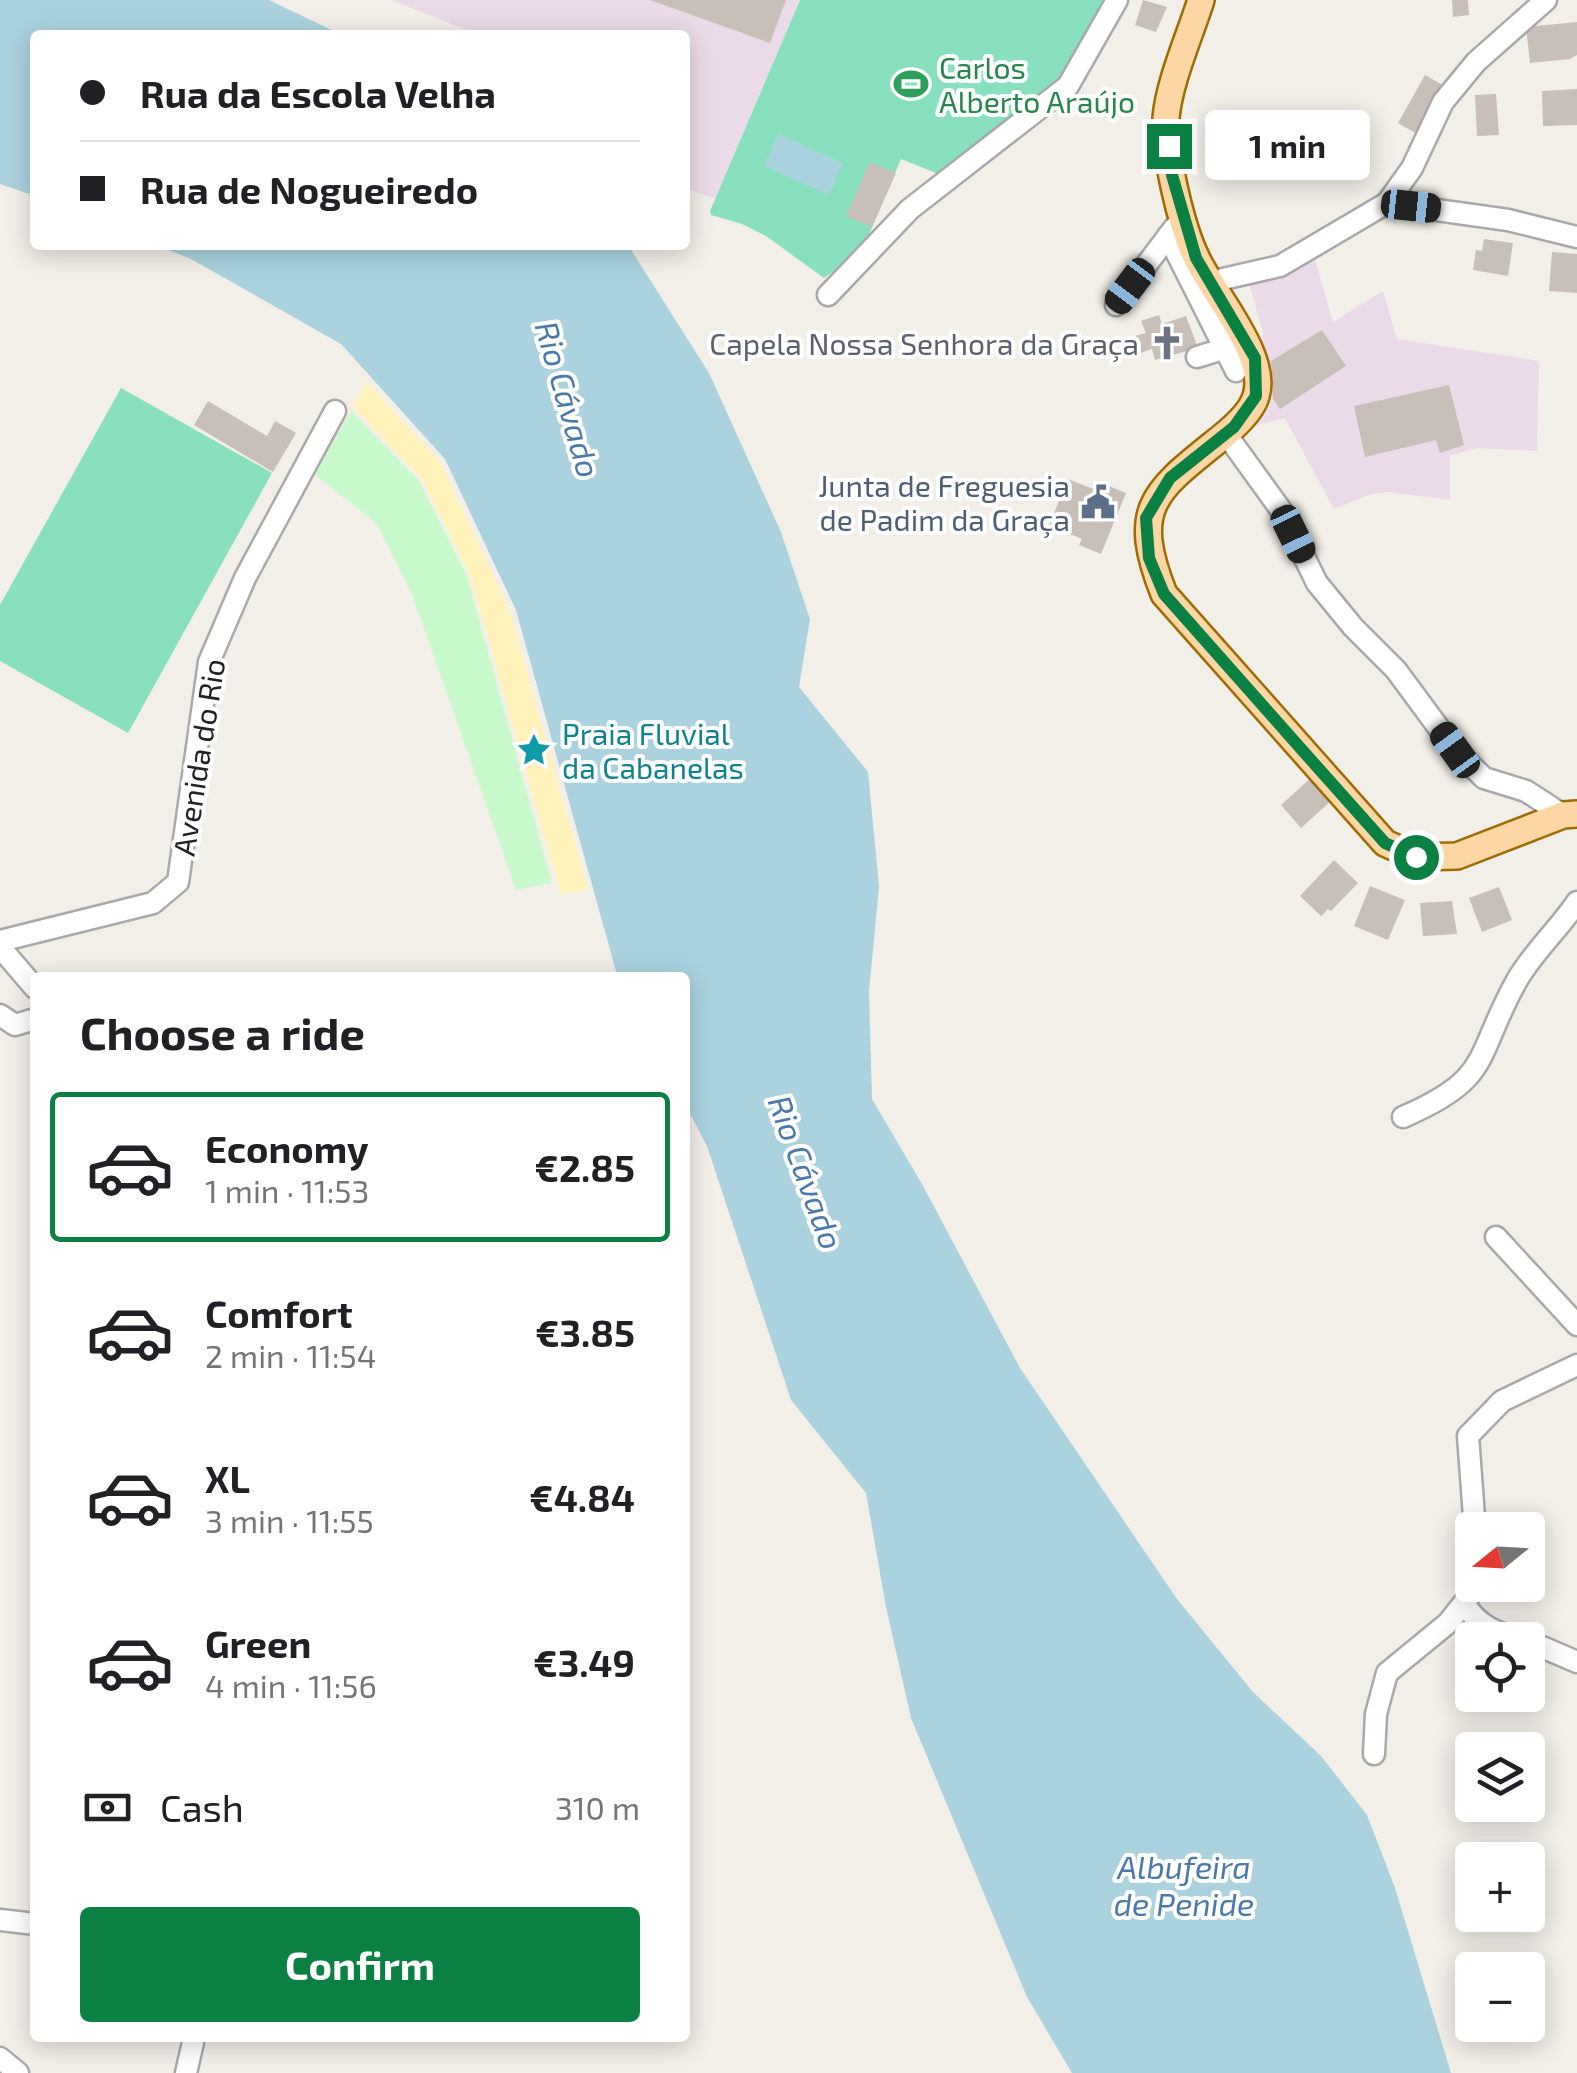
<!DOCTYPE html>
<meta charset="utf-8">
<style>
body{margin:0;font-family:"Exo 2",sans-serif;background:#f2f2f2;color:#202124;height:100vh;display:flex;flex-direction:column;font-size:38px;white-space:nowrap}
*{box-sizing:border-box;margin:0}
p{font-size:32px;color:#757577}
.icon{flex:none;width:55px;height:55px;fill:none;stroke:currentColor;stroke-width:2;stroke-linecap:round;stroke-linejoin:round}
.map{position:relative;flex:1;overflow:hidden}
.side{position:absolute;left:30px;top:972px;width:660px;height:1070px;display:flex;flex-direction:column;background:#fff;border-radius:10px;box-shadow:0 5px 25px #0003}
.side>*{flex:none}
.guide{position:absolute;left:30px;top:30px;width:660px;height:220px;border-radius:10px;box-shadow:0 5px 25px #0003;display:grid;align-content:center;height:220px;padding:0 50px;background:#fff}
.needle{width:65px;rotate:252deg}
.buttons{position:absolute;left:1455px;top:1512px;display:grid;gap:20px}
.buttons a{display:grid;place-items:center;width:90px;height:90px;border-radius:10px;background:#fff;box-shadow:0 5px 25px #0003;font-size:50px}
.end{position:absolute;width:45px;height:45px;margin:-22px;border:12px solid #0b8043;background:#fff;box-shadow:0 0 0 5px #fff}
.from{border-radius:50%}
.bubble{position:absolute;height:70px;border-radius:10px;background:#fff;box-shadow:0 5px 25px #0003;font-size:32px;font-weight:700;line-height:70px;text-align:center}
.car{position:absolute;width:30px;height:60px;margin:-30px -15px;border-radius:12px;box-shadow:0 0 8px 2px #0007;background:linear-gradient(#222 24%,#8ab4d8 0 40%,#222 0 76%,#8ab4d8 0 86%,#222 0)}
.guide b{display:flex;align-items:center;gap:35px;height:95px;font-size:38px}
.guide b+b{border-top:2px solid #e0e0e0}
.guide i{width:25px;height:25px;background:#202124}
ul{padding:0;list-style:none}
li{display:flex;align-items:center;gap:30px;height:150px;margin:0 20px 15px;padding:0 30px;border:5px solid transparent;border-radius:10px}
li div{flex:1}
li b{display:block;font-size:38px}
li em{font-style:normal;font-weight:700}
li.selected{border-color:#0b8043}
li>.icon{width:90px;height:90px;stroke-width:1.5}
h2{padding:0 50px;font-size:45px;line-height:120px}
.pay{display:flex;align-items:center;gap:25px;height:110px;padding:0 50px;font-size:38px}
.pay p{margin-inline-start:auto}
.primary-button{display:flex;gap:20px;margin-top:auto;padding:20px 50px}
.primary-button a{flex:1;height:115px;border-radius:10px;background:#0b8043;color:#fff;font-size:40px;font-weight:700;line-height:115px;text-align:center}
.map>svg:first-child{display:block}
</style>
<div class="map">
<svg width="1577" height="2073" viewBox="0 0 1577 2073">
<rect width="100%" height="100%" fill="#f2efe9"/>
<!-- industrial -->
<g fill="#ebdbe8">
<path d="M391,0H800L715,199L685,188V35H480Z"/>
<path d="M1315,260L1333,322L1383,291L1397,339L1539,361L1537,451L1479,448L1450,455V500L1389,492L1371,494L1334,509L1285,418L1248,427L1263,333L1249,283Z"/>
</g>
<!-- sand -->
<path fill="#fff1ba" d="M366,381L441,463L510,611L588,889L561,895L470,575L422,479L353,407Z"/>
<!-- park -->
<path fill="#c8facc" d="M351,411L419,481L467,576L552,883L516,890L413,597L376,523L314,474Z"/>
<!-- pitch -->
<g fill="#88e0be">
<path d="M800,0H1107L1068,74L941,175L901,159L862,251L824,278L766,236L742,224L711,215L710,211Z"/>
<path d="M121,388L272,473L128,733L0,661V605Z"/>
</g>
<!-- water -->
<g fill="#aad3df">
<path d="M0,0H269L342,35H35V196L0,184Z"/>
<path d="M778,134L843,163L829,195L764,166Z"/>
<path d="M155,245H628L709,373L781,532L810,619L799,687L868,772L879,887L869,991L872,1099L922,1184L1020,1368L1177,1599L1253,1692L1321,1756L1367,1815L1395,1888L1451,2073H1072L1027,1997L911,1718L886,1607L866,1493L791,1400L707,1146L685,1104V978L617,975L516,610L445,459L341,344L191,259Z"/>
</g>
<!-- building -->
<g fill="#c7bfb8">
<path d="M650,0H786L770,43Z"/>
<path d="M1143,0L1167,7L1156,32L1135,25Z"/>
<path d="M1452,0H1468L1469,15L1453,17Z"/>
<path d="M1577,22V55L1570,59L1530,63L1526,27Z"/>
<path d="M1425,75L1446,87L1419,135L1398,123Z"/>
<path d="M1577,89V125L1543,126L1542,91Z"/>
<path d="M1496,94L1499,135L1477,136L1475,95Z"/>
<path d="M870,162L896,173L872,227L846,216Z"/>
<path d="M1484,239L1513,243L1508,276L1473,270L1476,250L1482,251Z"/>
<path d="M1552,252L1577,254V293L1549,291Z"/>
<path d="M1159,315L1162,324L1186,316L1198,348L1155,360L1152,349L1140,353L1135,336L1146,333L1141,321Z"/>
<path d="M1322,330L1346,366L1280,409L1273,399L1271,361Z"/>
<path d="M1449,385L1464,445L1440,453L1436,440L1365,457L1354,406Z"/>
<path d="M208,401L267,436L275,421L296,433L273,472L194,425Z"/>
<path d="M1068,479L1101,492L1104,484L1126,493L1101,554L1079,545L1082,539L1049,525Z"/>
<path d="M1312,777L1332,800L1301,828L1281,805Z"/>
<path d="M1334,860L1358,883L1331,911L1328,909L1321,916L1300,896Z"/>
<path d="M1370,886L1405,900L1388,940L1354,926Z"/>
<path d="M1499,887L1512,920L1482,932L1469,898Z"/>
<path d="M1452,901L1457,934L1423,936L1420,903Z"/>
</g>
<g fill="none" stroke-linecap="round" stroke-linejoin="round">
<!-- minor casing -->
<g stroke="#a9a9a9" stroke-width="25">
<g id="minor">
<path d="M1387,203L1412,168L1443,102L1476,62L1546,0"/>
<path d="M1168,236L1236,371"/>
<path d="M1210,282L1280,266L1387,203L1508,220L1577,237"/>
<path d="M828,295L910,209L1068,86L1117,0"/>
<path d="M1116,305L1175,227"/>
<path d="M1197,357L1226,348"/>
<path d="M1226,434L1281,510L1317,583L1353,627L1396,670L1455,750L1484,778L1526,791L1563,815"/>
<path d="M0,941L153,903L178,882L209,662L245,578L335,411"/>
<path d="M0,947L35,988"/>
<path d="M0,1015L15,1025L35,1019"/>
<path d="M1403,1117C1493,1078 1474,1058 1516,982C1532,953 1559,929 1577,902"/>
<path d="M1496,1237L1577,1325"/>
<path d="M1475,1530L1468,1436L1502,1401L1577,1365"/>
<path d="M1464,1604C1480,1627 1496,1633 1523,1640"/>
<path d="M1528,1641L1577,1662"/>
<path d="M1374,1754L1376,1714L1387,1673L1448,1623L1478,1585"/>
<path d="M0,1920L35,1924"/>
<path d="M0,2058L18,2073"/>
<path d="M186,2073L194,2038"/>
</g>
</g>
<!-- major casing -->
<g stroke="#a06b00" stroke-width="30">
<path id="major" d="M1201,0C1190,35 1169,82 1166,118C1164,153 1181,227 1197,259C1214,295 1269,357 1256,396C1252,411 1233,428 1222,437C1155,491 1129,506 1164,594L1385,843L1416,857L1457,856L1563,815L1577,814"/>
</g>
<!-- minor -->
<use href="#minor" stroke="#fff" stroke-width="20"/>
<!-- major -->
<use href="#major" stroke="#fcd6a4" stroke-width="25"/>
</g>
<g fill="none" stroke-linecap="round" stroke-linejoin="round">
<!-- route -->
<path stroke="#0b8043" stroke-width="12" d="M1169,146L1172,175L1196,258L1255,358L1256,396L1234,427L1170,478L1146,518L1149,558L1164,594L1311,760L1385,843L1416,857"/>
</g>
<!-- icons -->
<defs>
<g id="stadium-bare" transform="scale(2.7)"><path d="M0-5a6.5 5 0 1 0 0 10a6.5 5 0 1 0 0-10ZM-3.5-1.8h7v3.6h-7Z" fill="#2e9e5b" stroke="#fff" stroke-width="2.5" paint-order="stroke"/></g>
<g id="church-bare" transform="scale(2.7)"><path d="M-1.2-6h2.4v3.5h3.3v2.4h-3.3V6h-2.4V-.1h-3.3v-2.4h3.3Z" fill="#6b7280" stroke="#fff" stroke-width="2.5" paint-order="stroke"/></g>
<g id="civic-bare" transform="scale(2.7)"><path d="M-.6-6.5H3V-4.5H.6V-3L4-1V1h2V6H-6V1h2V-1L-.6-3ZM-1.2 2.5V6h2.4V2.5Z" fill="#5c6f8a" stroke="#fff" stroke-width="2.5" paint-order="stroke"/></g>
<g id="sight-bare" transform="scale(2.7)"><path d="M0-6L1.8-2.2L6-1.7L2.9 1.2L3.7 5.4L0 3.3L-3.7 5.4L-2.9 1.2L-6-1.7L-1.8-2.2Z" fill="#0f9aa8" stroke="#fff" stroke-width="2.5" paint-order="stroke"/></g>
</defs>
<g fill-rule="evenodd">
<use href="#stadium-bare" x="911" y="84"/>
<use href="#church-bare" x="1167" y="343"/>
<use href="#civic-bare" x="1098" y="502"/>
<use href="#sight-bare" x="534" y="750"/>
</g>
<g text-anchor="middle" dominant-baseline="central" stroke-width="8" stroke-linejoin="round" paint-order="stroke">
<!-- leisure labels -->
<g font-size="30" fill="#27864d" stroke="#fff" text-anchor="start">
<text x="939" y="67">Carlos<tspan x="939" dy="34">Alberto Araújo</tspan></text>
</g>
<!-- worship labels -->
<g font-size="30" fill="#5b616d" stroke="#fff" text-anchor="end">
<text x="1139" y="343">Capela Nossa Senhora da Graça</text>
</g>
<!-- service labels -->
<g font-size="30" fill="#4e5e75" stroke="#fff" text-anchor="end">
<text x="1070" y="485">Junta de Freguesia<tspan x="1070" dy="34">de Padim da Graça</tspan></text>
</g>
<!-- culture labels -->
<g font-size="30" fill="#0d838f" stroke="#fff" text-anchor="start">
<text x="562" y="733">Praia Fluvial<tspan x="562" dy="34">da Cabanelas</tspan></text>
</g>
<!-- street labels -->
<g font-size="30" fill="#222" stroke="#fff">
<text transform="translate(198 757) rotate(-81)">Avenida do Rio</text>
</g>
<!-- water labels -->
<g font-size="32" font-style="italic" fill="#4a7aab" stroke="#fff">
<text transform="translate(569 399) rotate(74)">Rio Cávado</text>
<text transform="translate(807 1172) rotate(70)">Rio Cávado</text>
<text x="1184" y="1866">Albufeira<tspan x="1184" dy="37">de Penide</tspan></text>
</g>
</g>
</svg>
<div class="buttons">
<a><svg class="needle" viewBox="-14 -14 28 28"><path d="M0-13l5 13h-10z" fill="#e53935"/><path d="M0 13l5-13h-10z" fill="#757577"/></svg></a>
<a><svg class="icon" aria-label="locate" viewBox="0 0 24 24"><circle cx="12" cy="12" r="6"/><path d="M12 2v4M12 18v4M2 12h4M18 12h4"/></svg></a>
<a><svg class="icon" aria-label="layers" viewBox="0 0 24 24"><path d="M12 4l9 5-9 5-9-5zM3 14l9 5 9-5"/></svg></a>
<a>+</a>
<a>−</a>
</div>
<i class="end from" style="left:1416px;top:857px"></i>
<i class="end" style="left:1169px;top:146px"></i>
<div class="bubble" style="left:1205px;top:110px;width:165px">1 min</div>
<i class="car" style="left:1411px;top:206px;rotate:96deg"></i>
<i class="car" style="left:1130px;top:286px;rotate:217deg"></i>
<i class="car" style="left:1293px;top:534px;rotate:154deg"></i>
<i class="car" style="left:1455px;top:750px;rotate:324deg"></i>
<div class="guide">
<b><i class="from"></i>Rua da Escola Velha</b>
<b><i></i>Rua de Nogueiredo</b>
</div>
<section class="side">
<h2>Choose a ride</h2>
<ul>
<li class="selected"><svg class="icon" aria-label="car" viewBox="0 0 24 24"><path d="M5 17H2v-5l4-1 3-4h7l3 4 3 1v5h-3M9 17h6M6 11h13"/><circle cx="7" cy="17" r="2"/><circle cx="17" cy="17" r="2"/></svg><div><b>Economy</b><p>1 min · 11:53</p></div><em>€2.85</em></li>
<li><svg class="icon" aria-label="car" viewBox="0 0 24 24"><path d="M5 17H2v-5l4-1 3-4h7l3 4 3 1v5h-3M9 17h6M6 11h13"/><circle cx="7" cy="17" r="2"/><circle cx="17" cy="17" r="2"/></svg><div><b>Comfort</b><p>2 min · 11:54</p></div><em>€3.85</em></li>
<li><svg class="icon" aria-label="car" viewBox="0 0 24 24"><path d="M5 17H2v-5l4-1 3-4h7l3 4 3 1v5h-3M9 17h6M6 11h13"/><circle cx="7" cy="17" r="2"/><circle cx="17" cy="17" r="2"/></svg><div><b>XL</b><p>3 min · 11:55</p></div><em>€4.84</em></li>
<li><svg class="icon" aria-label="car" viewBox="0 0 24 24"><path d="M5 17H2v-5l4-1 3-4h7l3 4 3 1v5h-3M9 17h6M6 11h13"/><circle cx="7" cy="17" r="2"/><circle cx="17" cy="17" r="2"/></svg><div><b>Green</b><p>4 min · 11:56</p></div><em>€3.49</em></li>
</ul>
<div class="pay"><svg class="icon" aria-label="cash" viewBox="0 0 24 24"><path d="M3 7h18v10H3z"/><circle cx="12" cy="12" r="2"/></svg>Cash<p>310 m</p></div>
<div class="primary-button"><a>Confirm</a></div>
</section>
</div>
